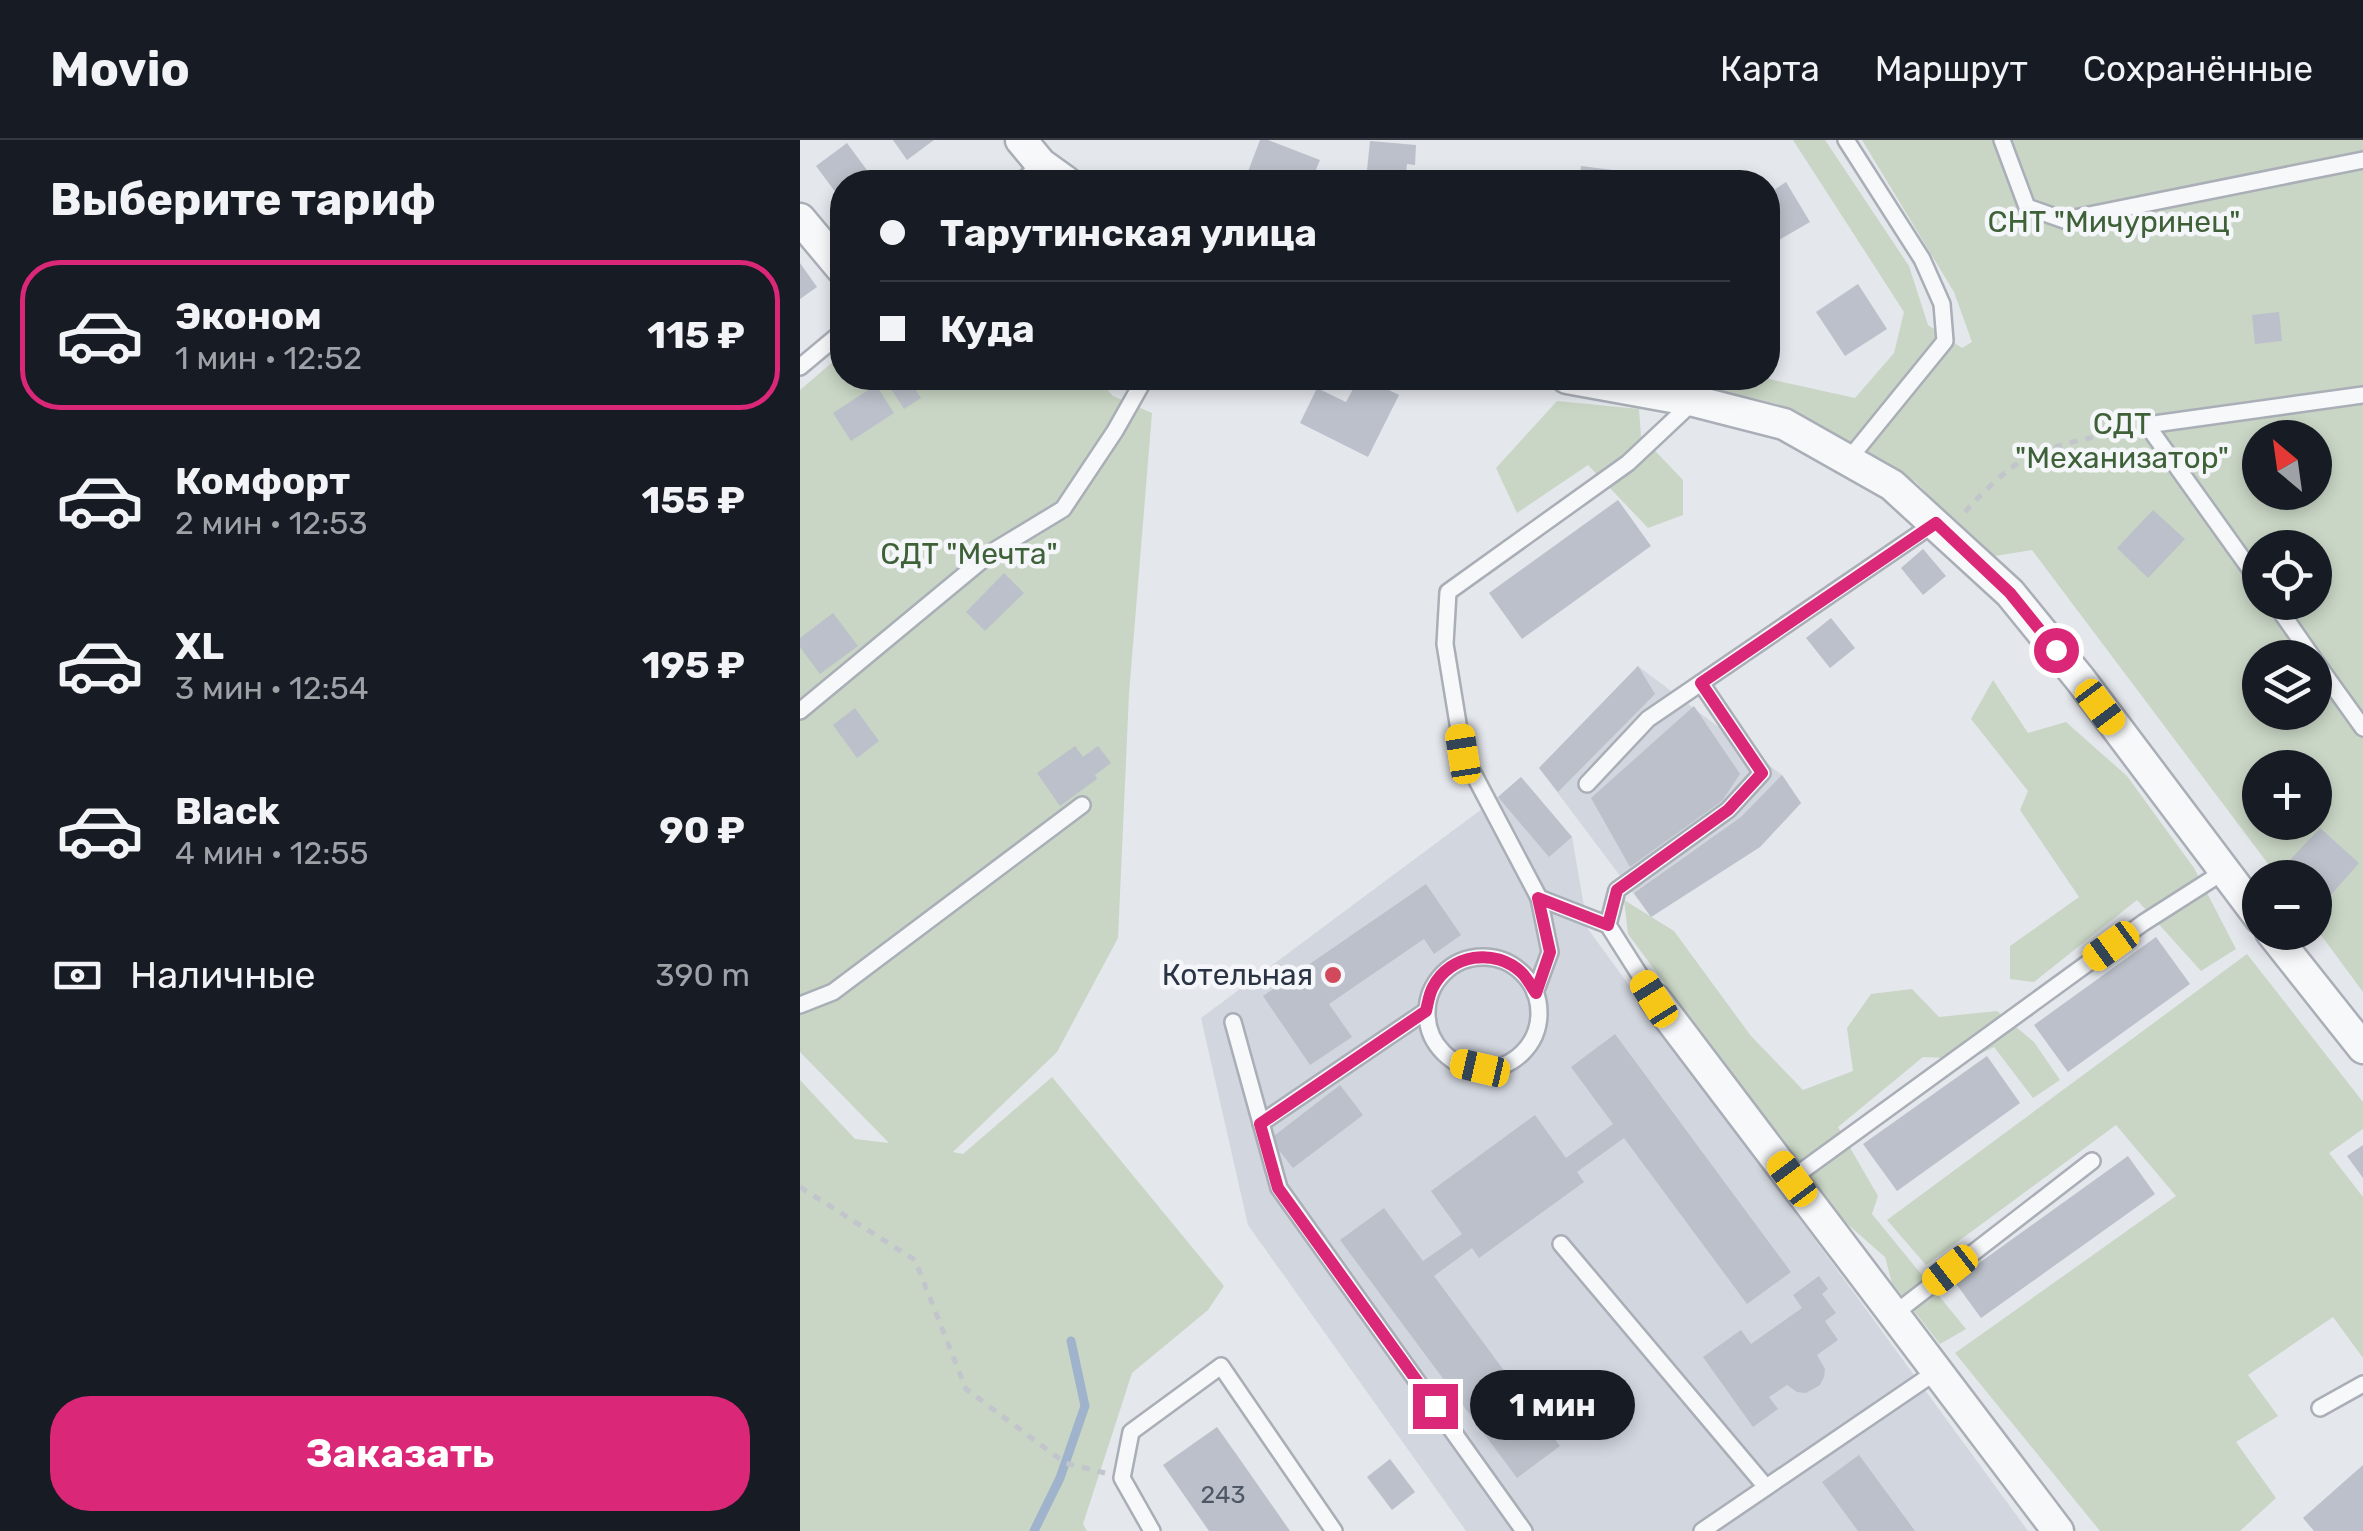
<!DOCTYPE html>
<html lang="ru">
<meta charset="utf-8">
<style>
body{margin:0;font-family:Rubik,sans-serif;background:#20242c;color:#f1f3f6;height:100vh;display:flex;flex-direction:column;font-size:38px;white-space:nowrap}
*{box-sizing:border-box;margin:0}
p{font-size:32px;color:#9ea1a6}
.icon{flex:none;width:55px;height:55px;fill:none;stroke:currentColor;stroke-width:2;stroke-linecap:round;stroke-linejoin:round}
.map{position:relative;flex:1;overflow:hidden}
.details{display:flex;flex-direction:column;background:#171b24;width:800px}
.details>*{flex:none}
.hud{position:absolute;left:30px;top:30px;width:950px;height:220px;border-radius:40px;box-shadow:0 5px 15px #0003;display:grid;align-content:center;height:220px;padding:0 50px;background:#171b24}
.needle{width:65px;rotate:331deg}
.controls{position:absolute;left:1442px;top:280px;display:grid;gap:20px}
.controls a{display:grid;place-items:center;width:90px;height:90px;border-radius:50%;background:#171b24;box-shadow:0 5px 15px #0003;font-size:50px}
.end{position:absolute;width:45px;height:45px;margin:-22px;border:12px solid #db2777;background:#fff;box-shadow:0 0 0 5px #fff}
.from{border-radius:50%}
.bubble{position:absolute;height:70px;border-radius:35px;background:#171b24;box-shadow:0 5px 15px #0003;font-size:32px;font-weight:700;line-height:70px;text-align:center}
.car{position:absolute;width:30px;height:60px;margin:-30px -15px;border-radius:12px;box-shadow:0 0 8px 2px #0007;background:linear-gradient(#f5c518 24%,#345 0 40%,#f5c518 0 76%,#345 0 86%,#f5c518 0)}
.hud b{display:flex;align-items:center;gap:35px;height:95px;font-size:38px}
.hud b+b{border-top:2px solid #363941}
.hud i{width:25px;height:25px;background:#f1f3f6}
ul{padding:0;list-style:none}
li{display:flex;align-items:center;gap:30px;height:150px;margin:0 20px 15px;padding:0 30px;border:5px solid transparent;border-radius:40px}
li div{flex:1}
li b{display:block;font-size:38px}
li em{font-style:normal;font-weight:700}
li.active{border-color:#db2777}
li>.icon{width:90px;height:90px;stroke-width:1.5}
h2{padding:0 50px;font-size:45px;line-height:120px}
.pay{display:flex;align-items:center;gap:25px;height:110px;padding:0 50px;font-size:38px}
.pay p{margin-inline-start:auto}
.primary-button{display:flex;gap:20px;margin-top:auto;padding:20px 50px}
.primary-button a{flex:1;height:115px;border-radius:40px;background:#db2777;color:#fff;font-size:40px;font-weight:700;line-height:115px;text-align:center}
header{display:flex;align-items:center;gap:60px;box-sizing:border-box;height:140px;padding:0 50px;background:#171b24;border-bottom:2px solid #363941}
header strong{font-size:48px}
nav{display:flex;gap:55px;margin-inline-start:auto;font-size:35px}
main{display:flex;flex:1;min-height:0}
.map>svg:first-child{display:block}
</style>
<header>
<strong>Movio</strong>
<nav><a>Карта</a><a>Маршрут</a><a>Сохранённые</a></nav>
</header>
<main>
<section class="details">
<h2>Выберите тариф</h2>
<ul>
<li class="active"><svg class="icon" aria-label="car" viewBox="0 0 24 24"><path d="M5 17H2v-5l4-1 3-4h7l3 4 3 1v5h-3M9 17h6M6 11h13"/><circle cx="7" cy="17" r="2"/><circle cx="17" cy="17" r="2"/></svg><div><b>Эконом</b><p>1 мин · 12:52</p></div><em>115 ₽</em></li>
<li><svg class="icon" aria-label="car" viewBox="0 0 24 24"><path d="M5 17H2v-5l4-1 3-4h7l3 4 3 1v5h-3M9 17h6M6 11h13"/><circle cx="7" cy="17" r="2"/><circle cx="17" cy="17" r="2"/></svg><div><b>Комфорт</b><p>2 мин · 12:53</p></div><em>155 ₽</em></li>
<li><svg class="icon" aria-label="car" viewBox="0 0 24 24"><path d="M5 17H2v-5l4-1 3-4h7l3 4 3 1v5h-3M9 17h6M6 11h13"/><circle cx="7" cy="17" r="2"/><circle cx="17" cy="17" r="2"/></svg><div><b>XL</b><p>3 мин · 12:54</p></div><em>195 ₽</em></li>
<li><svg class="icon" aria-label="car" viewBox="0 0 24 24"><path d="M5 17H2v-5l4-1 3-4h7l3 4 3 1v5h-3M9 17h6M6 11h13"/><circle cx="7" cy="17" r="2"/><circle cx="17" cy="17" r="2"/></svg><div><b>Black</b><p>4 мин · 12:55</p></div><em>90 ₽</em></li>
</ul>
<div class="pay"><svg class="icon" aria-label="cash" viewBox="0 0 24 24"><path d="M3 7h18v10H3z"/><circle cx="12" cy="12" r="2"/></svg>Наличные<p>390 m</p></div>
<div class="primary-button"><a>Заказать</a></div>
</section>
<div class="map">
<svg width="1563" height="1391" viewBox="0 0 1563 1391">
<rect width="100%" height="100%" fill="#e4e7ec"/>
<!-- built -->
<g fill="#d2d6de">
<path d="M838,526L982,635L1001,663L960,707L851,777L739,628Z"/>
<path d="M721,637L772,697L788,789L1228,1391H666L448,1085L401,878L698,657Z"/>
</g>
<!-- green -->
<g fill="#c9d6c5" fill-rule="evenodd">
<path d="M993,0H1025L1109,126L1128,185L1162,208L1172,202L1154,152L1062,0H1563V852L1515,787V738L1478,737L1232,410L1189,417L1116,342L977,264L870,238H964L1055,258L1094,213L1104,172ZM1460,298H1515V352H1460ZM1460,408H1515V462H1460ZM1460,518H1515V572H1460ZM1460,628H1515V682H1460Z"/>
<path d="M42,214V238H296L313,256L352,273L329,554L318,798L257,912L153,1012L163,1014L252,937L424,1146L408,1170L332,1233L283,1384L287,1391H0V940L55,999L89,1003L0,912V250Z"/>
<path d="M757,261L839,269L841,296L883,340V375L848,388L788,325L717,373L696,328Z"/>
<path d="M1193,540L1228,593L1266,582L1327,636L1394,728L1436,809L1401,831L1337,760L1234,842L1210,839V806L1279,757L1220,670L1228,651L1171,579Z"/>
<path d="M824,760L874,791L951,896L1003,950L1053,931L1047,888L1071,854L1112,849L1139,877L1197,871L1234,902L1260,940L1233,958L1194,907L1170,919L1123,917L1038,987L1078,1056L1072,1074L1166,1189L1140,1204L1092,1143L1085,1117L1037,1075L828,794Z"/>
<path d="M1447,814L1563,962V989L1529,1013L1563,1057V1218L1533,1177L1448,1235L1478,1276L1436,1302L1476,1358L1440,1391H1300L1155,1213L1376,1056L1316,985L1126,1125L1087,1080Z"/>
</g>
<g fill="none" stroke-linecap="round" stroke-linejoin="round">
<!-- stream -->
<path stroke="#9fb4cc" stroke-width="9" d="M234,1391L260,1338L285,1266L271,1201"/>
</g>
<!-- building -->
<g fill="#bbc0ca">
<path d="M93,0H134L107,20Z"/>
<path d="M460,0H468L520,20L511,42H444Z"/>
<path d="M570,1L616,5L615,25L607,24L605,42L566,40Z"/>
<path d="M47,3L72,37L65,42H42V61L16,26Z"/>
<path d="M781,26L829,32L828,42H779Z"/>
<path d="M986,42L1010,82L970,105L968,101V54Z"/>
<path d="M0,123L17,147L0,159Z"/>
<path d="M1058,144L1087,189L1045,216L1016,172Z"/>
<path d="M1479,172L1482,201L1455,204L1452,175Z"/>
<path d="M84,238H108L121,258L104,269Z"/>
<path d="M559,238H564L599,255L568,317L500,283L517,248L546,262Z"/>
<path d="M76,245L94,273L51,301L33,273Z"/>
<path d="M818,360L851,406L722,499L689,453Z"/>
<path d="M1353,370L1385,399L1348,438L1317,408Z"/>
<path d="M1123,409L1146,436L1123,455L1101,428Z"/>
<path d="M204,433L224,453L185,491L166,472Z"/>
<path d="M33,473L58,506L20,534L0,507V498Z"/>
<path d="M1031,478L1055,508L1030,528L1006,498Z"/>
<path d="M838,526L855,554L758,652L739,628Z"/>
<path d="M894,566L940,634L922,661L830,727L791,658Z"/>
<path d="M55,568L79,601L57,618L33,585Z"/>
<path d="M275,606L283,617L298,606L311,623L295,635L297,639L260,666L237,633Z"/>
<path d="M982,635L1001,663L960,707L851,777L834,753L941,677Z"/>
<path d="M721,637L772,697L749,717L698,657Z"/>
<path d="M1520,688L1559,723L1530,756L1515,743V738H1509L1490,720Z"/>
<path d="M626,744L661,795L634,814L624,799L529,864L552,897L510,925L463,856Z"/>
<path d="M1356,797L1390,844L1268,932L1234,885Z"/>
<path d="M815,894L991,1132L947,1164L824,998L777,1032L784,1042L679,1118L672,1108L634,1136L760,1306L717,1338L540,1100L584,1068L623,1121L662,1094L631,1051L735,975L766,1018L813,984L771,927Z"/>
<path d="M1187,916L1220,963L1097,1051L1063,1004Z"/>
<path d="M540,945L563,975L493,1028L470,999Z"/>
<path d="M1563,1005V1038L1547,1016Z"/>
<path d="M1328,1016L1355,1054L1181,1178L1154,1141Z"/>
<path d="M1019,1136L1028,1149L1022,1154L1036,1173L1025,1181L1038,1200L1017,1215L1025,1229L1024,1237L1020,1245L1006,1253L997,1252L987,1245L969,1257L978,1269L953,1287L903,1217L941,1190L951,1204L1002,1168L993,1155Z"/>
<path d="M417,1287L439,1318L490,1391H409L363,1325Z"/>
<path d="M1059,1315L1115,1391H1058L1022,1342Z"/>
<path d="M590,1319L615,1352L592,1370L567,1337Z"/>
<path d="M1563,1325V1391H1514L1503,1378Z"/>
</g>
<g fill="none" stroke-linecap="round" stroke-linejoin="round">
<!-- service casing -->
<g stroke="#a9aeb7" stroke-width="20">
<g id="service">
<path d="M1046,0L1122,119L1142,164L1145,201L1049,319"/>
<path d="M1202,0L1227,67L1264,80L1563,20"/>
<path d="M221,42L241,24"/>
<path d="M0,227L42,192"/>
<path d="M1460,443L1347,285L1563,255"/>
<path d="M1474,462L1513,518"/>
<path d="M1515,521L1563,588"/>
<path d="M0,571L192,412L263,369L315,291L345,238"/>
<path d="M787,644L848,579L1135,383"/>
<path d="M739,758L808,785L855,859"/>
<path d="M808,785L817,750L928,670L962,633L901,543"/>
<circle cx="683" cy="873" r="56"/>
<path d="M735,853L750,812L739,758L663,614L645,504L648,452L828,323L894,261"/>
<path d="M0,865L33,852L282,665"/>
<path d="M433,882L479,1048L724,1391"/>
<path d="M461,983L626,871"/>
<path d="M991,1039L1343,783L1423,732"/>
<path d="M761,1104L966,1347"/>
<path d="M1094,1174L1292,1021"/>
<path d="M1520,1268L1563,1244"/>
<path d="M352,1391L322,1338L331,1292L421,1226L534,1391"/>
<path d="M902,1391L1137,1231"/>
</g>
</g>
<!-- minor casing -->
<g stroke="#a9aeb7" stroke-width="35">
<g id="minor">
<path d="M221,0L241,24L266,42"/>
<path d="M0,79L42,129"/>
<path d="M767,238L894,261L984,284L1092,345L1210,453L1280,539L1460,778"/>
<path d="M1471,792L1563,908"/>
<path d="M855,859L1258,1391"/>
</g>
</g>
<!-- path -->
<g stroke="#c2c5cb" stroke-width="5" stroke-dasharray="8 8" stroke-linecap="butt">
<path d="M1165,372C1178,357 1205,330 1223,320C1252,304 1297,297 1329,289"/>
<path d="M0,1047L115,1120L166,1249L265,1323L305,1333"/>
</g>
<!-- service -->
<use href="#service" stroke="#f7f8fa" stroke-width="15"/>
<!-- minor -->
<use href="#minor" stroke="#f7f8fa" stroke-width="30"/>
</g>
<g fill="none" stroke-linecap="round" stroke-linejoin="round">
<!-- route -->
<path stroke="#db2777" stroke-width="12" d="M635,1266L478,1048L460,984L626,871C628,863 629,854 633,847C650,814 695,807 722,833C727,838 731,846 736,853L750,812L738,758L808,785L817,750L928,670L962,633L901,543L1136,383L1210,453L1256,510"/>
</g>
<!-- markers -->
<circle fill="#d1495b" stroke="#f4f6f9" stroke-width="4" cx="533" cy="835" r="10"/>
<g text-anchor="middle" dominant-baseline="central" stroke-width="9" stroke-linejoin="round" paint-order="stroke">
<!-- number labels -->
<g font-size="25" fill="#4f5766">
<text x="423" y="1354">243</text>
</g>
<!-- park labels -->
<g font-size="30" fill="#3f6138" stroke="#f4f6f9">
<text x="1314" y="82">СНТ "Мичуринец"</text>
<text x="1322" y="284">СДТ<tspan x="1322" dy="34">"Механизатор"</tspan></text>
<text x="169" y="414">СДТ "Мечта"</text>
</g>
<!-- poi labels -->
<g font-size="30" fill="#2b3445" stroke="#f4f6f9" text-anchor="end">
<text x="513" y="835">Котельная</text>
</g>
</g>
</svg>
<div class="controls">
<a><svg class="needle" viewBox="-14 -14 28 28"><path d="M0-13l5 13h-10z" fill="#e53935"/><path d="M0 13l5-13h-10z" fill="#9ea1a6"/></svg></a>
<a><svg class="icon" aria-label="locate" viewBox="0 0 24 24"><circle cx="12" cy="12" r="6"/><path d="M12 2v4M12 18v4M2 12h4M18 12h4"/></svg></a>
<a><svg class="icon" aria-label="layers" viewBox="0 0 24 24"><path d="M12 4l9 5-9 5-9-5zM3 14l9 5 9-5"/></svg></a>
<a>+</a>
<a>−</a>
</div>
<i class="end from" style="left:1256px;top:510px"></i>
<i class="end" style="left:635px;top:1266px"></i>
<div class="bubble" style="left:670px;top:1230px;width:165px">1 мин</div>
<i class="car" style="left:1300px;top:567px;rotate:143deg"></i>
<i class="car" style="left:663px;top:614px;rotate:351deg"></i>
<i class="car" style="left:1311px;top:806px;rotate:234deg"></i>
<i class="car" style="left:854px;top:859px;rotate:328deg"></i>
<i class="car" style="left:680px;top:928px;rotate:283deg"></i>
<i class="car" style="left:992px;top:1039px;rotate:323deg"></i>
<i class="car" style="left:1150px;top:1130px;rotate:232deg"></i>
<div class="hud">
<b><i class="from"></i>Тарутинская улица</b>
<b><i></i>Куда</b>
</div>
</div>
</main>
